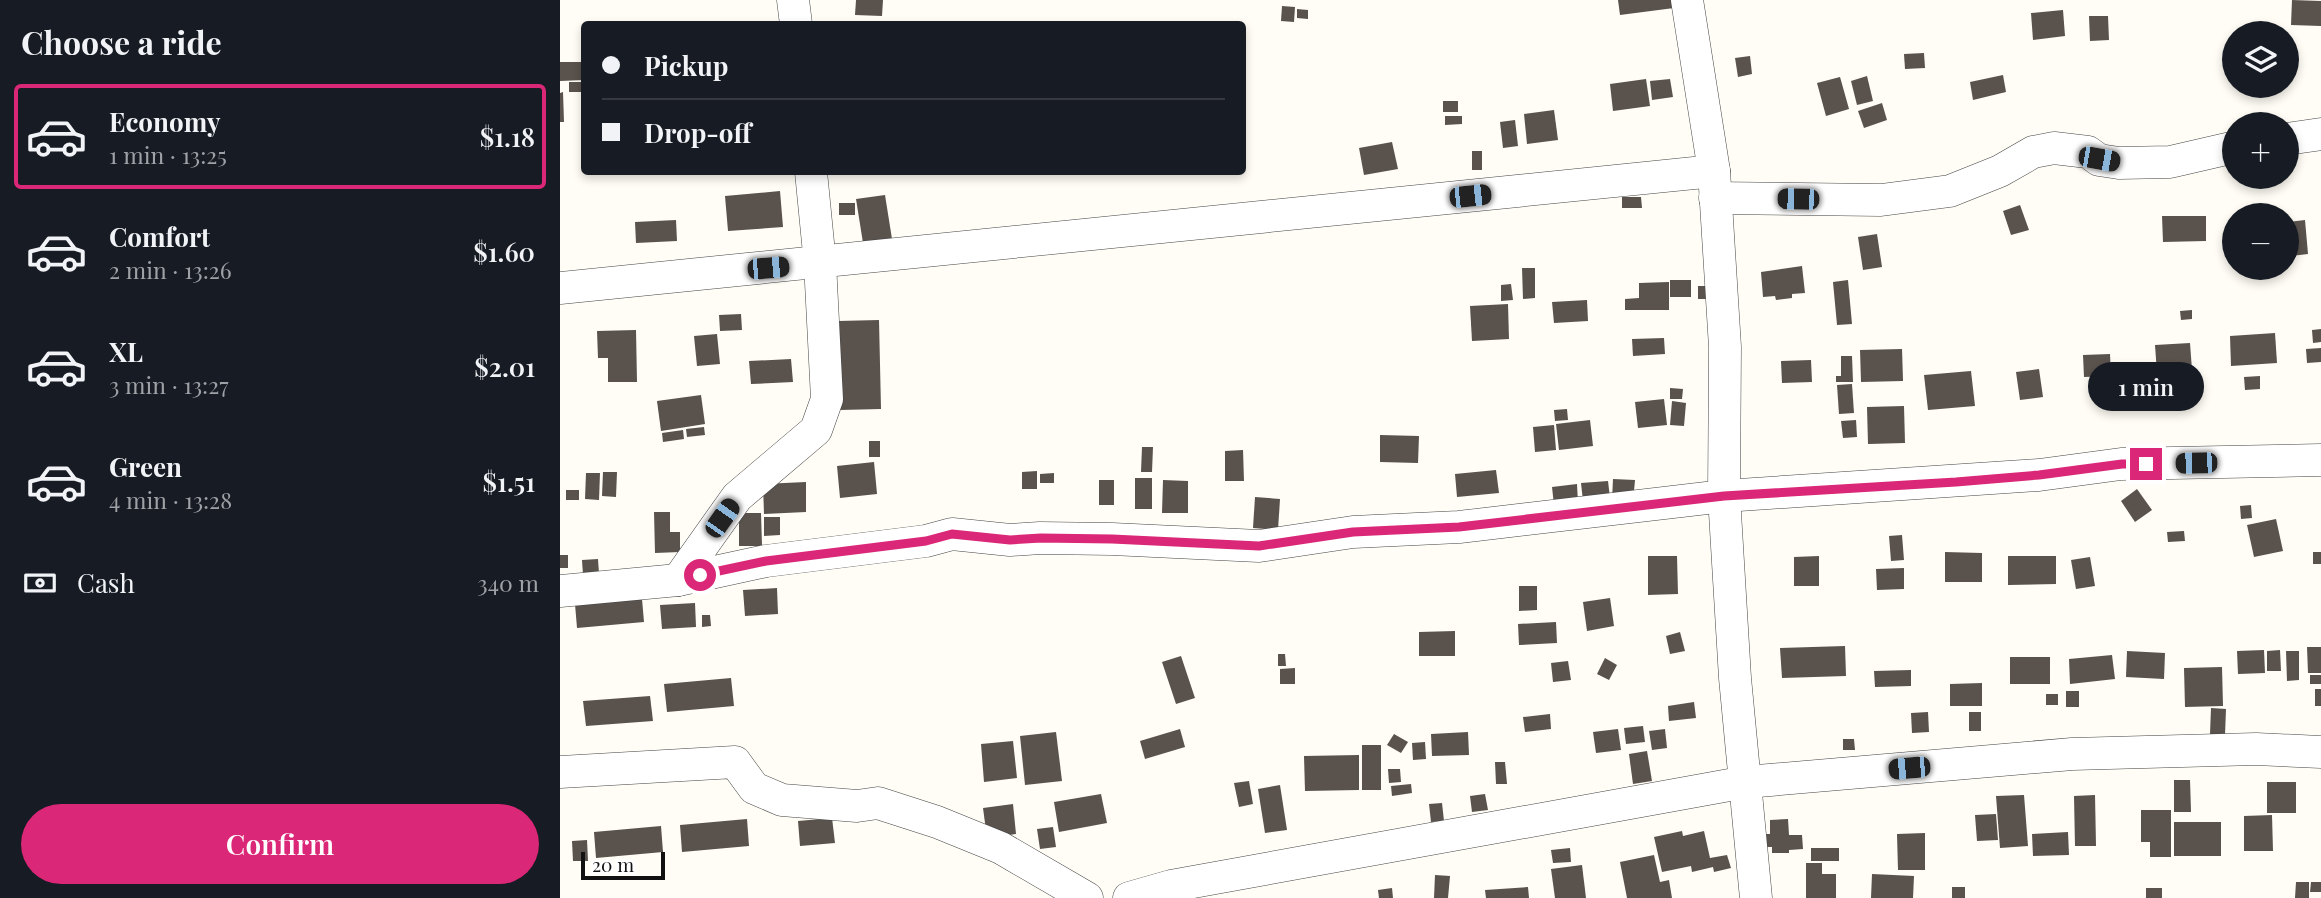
<!DOCTYPE html>
<meta charset="utf-8">
<style>
body{margin:0;font-family:"Playfair Display",serif;background:#20242c;color:#f1f3f6;height:100vh;display:flex;flex-direction:column;font-size:26px;white-space:nowrap}
*{box-sizing:border-box;margin:0}
p{font-size:23px;color:#9ea1a6}
.icon{flex:none;width:38px;height:38px;fill:none;stroke:currentColor;stroke-width:2;stroke-linecap:round;stroke-linejoin:round}
.map{position:relative;flex:1;overflow:hidden}
.side{display:flex;flex-direction:column;background:#171b24;width:560px}
.side>*{flex:none}
.banner{position:absolute;left:21px;top:21px;width:665px;height:154px;border-radius:7px;box-shadow:0 4px 10px #0003;display:grid;align-content:center;height:154px;padding:0 21px;background:#171b24}
.fabs{position:absolute;left:1662px;top:21px;display:grid;gap:14px}
.fabs a{display:grid;place-items:center;width:77px;height:77px;border-radius:50%;background:#171b24;box-shadow:0 4px 10px #0003;font-size:35px}
.scale{position:absolute;left:21px;bottom:18px;width:84px;box-sizing:border-box;padding-left:7px;border:4px solid #111;border-top:0;font-size:19px;line-height:24px;white-space:nowrap;color:#111;-webkit-text-stroke:5px #fff;paint-order:stroke}
.end{position:absolute;width:32px;height:32px;margin:-16px;border:9px solid #db2777;background:#fff;box-shadow:0 0 0 4px #fff}
.from{border-radius:50%}
.bubble{position:absolute;height:49px;border-radius:24px;background:#171b24;box-shadow:0 4px 10px #0003;font-size:23px;font-weight:600;line-height:49px;text-align:center}
.car{position:absolute;width:21px;height:42px;margin:-21px -10px;border-radius:9px;box-shadow:0 0 5px 2px #0007;background:linear-gradient(#222 24%,#8ab4d8 0 40%,#222 0 76%,#8ab4d8 0 86%,#222 0)}
.banner b{display:flex;align-items:center;gap:24px;height:66px;font-size:26px}
.banner b+b{border-top:2px solid #363941}
.banner i{width:18px;height:18px;background:#f1f3f6}
ul{padding:0;list-style:none}
li{display:flex;align-items:center;gap:21px;height:105px;margin:0 14px 10px;padding:0 7px;border:4px solid transparent;border-radius:7px}
li div{flex:1}
li b{display:block;font-size:26px}
li em{font-style:normal;font-weight:600}
li.selected{border-color:#db2777}
li>.icon{width:63px;height:63px;stroke-width:1.5}
h2{padding:0 21px;font-size:32px;line-height:84px}
.pay{display:flex;align-items:center;gap:18px;height:77px;padding:0 21px;font-size:26px}
.pay p{margin-inline-start:auto}
.button{display:flex;gap:14px;margin-top:auto;padding:14px 21px}
.button a{flex:1;height:80px;border-radius:42px;background:#db2777;color:#fff;font-size:28px;font-weight:600;line-height:80px;text-align:center}
main{display:flex;flex:1;min-height:0}
.map>svg:first-child{display:block}
</style>
<main>
<section class="side">
<h2>Choose a ride</h2>
<ul>
<li class="selected"><svg class="icon" aria-label="car" viewBox="0 0 24 24"><path d="M5 17H2v-5l4-1 3-4h7l3 4 3 1v5h-3M9 17h6M6 11h13"/><circle cx="7" cy="17" r="2"/><circle cx="17" cy="17" r="2"/></svg><div><b>Economy</b><p>1 min · 13:25</p></div><em>$1.18</em></li>
<li><svg class="icon" aria-label="car" viewBox="0 0 24 24"><path d="M5 17H2v-5l4-1 3-4h7l3 4 3 1v5h-3M9 17h6M6 11h13"/><circle cx="7" cy="17" r="2"/><circle cx="17" cy="17" r="2"/></svg><div><b>Comfort</b><p>2 min · 13:26</p></div><em>$1.60</em></li>
<li><svg class="icon" aria-label="car" viewBox="0 0 24 24"><path d="M5 17H2v-5l4-1 3-4h7l3 4 3 1v5h-3M9 17h6M6 11h13"/><circle cx="7" cy="17" r="2"/><circle cx="17" cy="17" r="2"/></svg><div><b>XL</b><p>3 min · 13:27</p></div><em>$2.01</em></li>
<li><svg class="icon" aria-label="car" viewBox="0 0 24 24"><path d="M5 17H2v-5l4-1 3-4h7l3 4 3 1v5h-3M9 17h6M6 11h13"/><circle cx="7" cy="17" r="2"/><circle cx="17" cy="17" r="2"/></svg><div><b>Green</b><p>4 min · 13:28</p></div><em>$1.51</em></li>
</ul>
<div class="pay"><svg class="icon" aria-label="cash" viewBox="0 0 24 24"><path d="M3 7h18v10H3z"/><circle cx="12" cy="12" r="2"/></svg>Cash<p>340 m</p></div>
<div class="button"><a>Confirm</a></div>
</section>
<div class="map">
<svg width="1761" height="898" viewBox="0 0 1761 898">
<rect width="100%" height="100%" fill="#fffdf5"/>
<!-- building -->
<g fill="#5a524d">
<path d="M296,0H323L322,16L295,15Z"/>
<path d="M1058,0H1113L1114,8L1060,15Z"/>
<path d="M1732,0L1761,1V26L1731,25Z"/>
<path d="M722,6L735,7L734,22L721,21Z"/>
<path d="M737,9L748,10V19L737,18Z"/>
<path d="M1503,10L1505,36L1473,40L1471,13Z"/>
<path d="M1529,16H1548L1549,40L1530,41Z"/>
<path d="M1690,28L1718,31V33H1689Z"/>
<path d="M1364,53L1365,68L1345,69L1344,54Z"/>
<path d="M1190,56L1192,74L1178,77L1175,58Z"/>
<path d="M0,62H24V80L0,81Z"/>
<path d="M1443,75L1446,92L1413,100L1410,82Z"/>
<path d="M1307,76L1313,101L1297,105L1291,81Z"/>
<path d="M1280,77L1289,109L1266,116L1257,83Z"/>
<path d="M1086,79L1090,106L1053,111L1050,84Z"/>
<path d="M1110,79L1113,97L1092,100L1090,81Z"/>
<path d="M9,82H23L24,92H9Z"/>
<path d="M3,92L4,122H0V93Z"/>
<rect x="883" y="101" width="15" height="11"/>
<path d="M1322,103L1327,120L1304,128L1298,111Z"/>
<path d="M994,110L998,140L967,144L964,114Z"/>
<path d="M885,116H902V124L885,125Z"/>
<path d="M955,120L958,146L943,148L940,122Z"/>
<path d="M832,142L838,169L804,175L799,148Z"/>
<rect x="912" y="151" width="10" height="19"/>
<path d="M220,191L223,227L168,231L165,196Z"/>
<path d="M325,195L332,239L303,243L296,199Z"/>
<path d="M1062,197H1081L1082,208H1062Z"/>
<rect x="279" y="203" width="16" height="12"/>
<path d="M1460,205L1469,230L1451,235L1443,211Z"/>
<path d="M1602,216H1646V241L1603,242Z"/>
<path d="M116,220L117,241L76,243L75,222Z"/>
<path d="M1745,220L1748,254L1731,256L1728,222Z"/>
<path d="M1317,234L1322,267L1303,270L1298,237Z"/>
<path d="M1242,266L1245,293L1232,294V298L1216,300L1215,296L1203,297L1201,272Z"/>
<path d="M962,268H975V298L963,299Z"/>
<rect x="1110" y="280" width="21" height="17"/>
<path d="M1288,280L1292,324L1277,325L1273,282Z"/>
<path d="M1109,282V310H1065V299L1079,298V283Z"/>
<path d="M951,284L953,300L941,301V285Z"/>
<rect x="1138" y="286" width="12" height="13"/>
<path d="M1027,300L1028,321L994,323L992,302Z"/>
<path d="M948,304L949,339L912,341L910,306Z"/>
<path d="M1632,310V319L1621,320L1620,311Z"/>
<path d="M181,314L182,330L160,331L159,315Z"/>
<path d="M319,320L321,409L280,410L278,321Z"/>
<path d="M1761,329V342L1753,343L1752,330Z"/>
<path d="M76,330L77,382H48V358H38L37,331Z"/>
<path d="M1715,333L1717,363L1671,366L1670,336Z"/>
<path d="M157,334L160,364L137,366L134,336Z"/>
<path d="M1104,338L1105,354L1073,356L1072,339Z"/>
<path d="M1630,343L1632,370L1597,373L1595,345Z"/>
<path d="M1761,348V362L1747,363L1746,349Z"/>
<path d="M1342,349L1343,381L1301,382L1300,350Z"/>
<path d="M1550,354L1551,376L1524,377L1523,355Z"/>
<path d="M1281,356H1292L1293,382H1276V376H1281Z"/>
<path d="M231,359L233,382L191,384L189,361Z"/>
<path d="M1251,360L1252,382L1222,383L1221,361Z"/>
<path d="M1592,365V377L1573,378V366Z"/>
<path d="M1479,369L1483,397L1460,400L1456,372Z"/>
<path d="M1411,371L1415,406L1368,410L1364,375Z"/>
<path d="M1700,376V389L1685,390L1684,377Z"/>
<path d="M1611,381V404L1599,405L1598,382Z"/>
<path d="M1292,384L1294,413L1279,414L1277,385Z"/>
<path d="M1576,384V393H1560L1559,385Z"/>
<path d="M1110,388L1123,389L1122,399H1110Z"/>
<path d="M141,395L145,424L101,431L97,401Z"/>
<path d="M1104,399L1107,425L1078,428L1075,402Z"/>
<path d="M1112,401L1126,403L1124,426L1110,425Z"/>
<path d="M1344,406L1345,443L1308,444L1307,407Z"/>
<path d="M1007,409L1008,420L995,421L994,410Z"/>
<path d="M1030,420L1033,446L999,450L996,424Z"/>
<path d="M1296,420L1297,437L1283,438L1281,421Z"/>
<path d="M994,425L996,450L975,452L973,427Z"/>
<path d="M144,427L145,435L127,437L126,429Z"/>
<path d="M123,430L124,439L103,442L102,433Z"/>
<path d="M820,435L859,436L858,463L820,462Z"/>
<rect x="309" y="441" width="11" height="16"/>
<path d="M582,447H593L592,472H581Z"/>
<path d="M683,450L684,481H665V451Z"/>
<path d="M314,462L317,494L280,498L277,466Z"/>
<path d="M936,470L939,493L897,497L895,474Z"/>
<path d="M477,471V489H462V472Z"/>
<path d="M43,472H57L56,497L42,496Z"/>
<path d="M26,473H40L39,500L25,499Z"/>
<path d="M494,473V483H480V474Z"/>
<rect x="575" y="478" width="17" height="31"/>
<path d="M1053,479L1075,480L1073,502L1052,500Z"/>
<rect x="539" y="480" width="15" height="25"/>
<path d="M603,480L628,481V513H602Z"/>
<path d="M1048,481L1050,498L1023,501L1021,483Z"/>
<path d="M246,482V512L204,514L203,484Z"/>
<path d="M1017,484L1018,503L994,505L992,487Z"/>
<path d="M1577,489L1592,510L1575,522L1561,501Z"/>
<rect x="6" y="490" width="13" height="10"/>
<path d="M695,497L720,499L718,530L693,528Z"/>
<path d="M1691,505L1692,518L1681,519L1680,506Z"/>
<path d="M94,512H110V532H120V552L95,553Z"/>
<path d="M179,513H201L202,546H179Z"/>
<path d="M204,517H220V535L204,536Z"/>
<path d="M1716,519L1723,551L1694,557L1687,525Z"/>
<path d="M1624,531L1625,541L1608,542L1607,532Z"/>
<path d="M1342,535L1344,560L1331,561L1329,536Z"/>
<path d="M1385,552L1422,553V582H1385Z"/>
<rect x="1753" y="552" width="8" height="12"/>
<rect x="0" y="555" width="8" height="13"/>
<path d="M1088,556H1117L1118,594L1088,595Z"/>
<path d="M1259,556V586H1234V557Z"/>
<path d="M1448,556H1496V584L1448,585Z"/>
<path d="M1530,557L1535,586L1516,589L1511,560Z"/>
<path d="M38,559L39,574L23,575L22,560Z"/>
<path d="M1344,568V589L1317,590L1316,569Z"/>
<path d="M959,586H977V610L959,611Z"/>
<path d="M217,588L218,614L185,616L183,590Z"/>
<path d="M1050,598L1054,626L1027,631L1023,602Z"/>
<path d="M82,599L84,622L17,628L15,604Z"/>
<path d="M135,603L136,627L102,629L100,605Z"/>
<path d="M142,615H150L151,626L142,627Z"/>
<path d="M996,622L997,643L959,645L958,624Z"/>
<path d="M895,631V656H859V632Z"/>
<path d="M1120,632L1125,651L1110,654L1106,636Z"/>
<path d="M1285,646L1286,676L1222,678L1220,648Z"/>
<path d="M1747,647H1761V673H1748Z"/>
<path d="M1704,650L1705,673L1678,674L1677,651Z"/>
<path d="M1720,650L1721,671H1707V651Z"/>
<path d="M1567,651L1605,653L1604,679L1566,677Z"/>
<path d="M1726,651H1739V680L1727,681Z"/>
<path d="M718,654H725L726,666H718Z"/>
<path d="M1552,655L1555,679L1510,684L1509,659Z"/>
<path d="M621,656L635,698L616,704L602,662Z"/>
<rect x="1450" y="657" width="40" height="27"/>
<path d="M1045,658L1057,665L1049,680L1037,674Z"/>
<path d="M1008,661L1011,680L993,682L991,663Z"/>
<path d="M1662,667L1663,706L1625,707L1624,668Z"/>
<path d="M735,668V684H720V669Z"/>
<path d="M1351,670V686L1315,687L1314,671Z"/>
<rect x="1750" y="675" width="11" height="9"/>
<path d="M171,678L174,706L107,712L104,684Z"/>
<path d="M1422,683V706H1390V684Z"/>
<rect x="1755" y="689" width="6" height="17"/>
<rect x="1506" y="691" width="13" height="16"/>
<rect x="1486" y="694" width="12" height="11"/>
<path d="M90,696L93,721L26,726L23,701Z"/>
<path d="M1134,702L1136,718L1109,721L1108,706Z"/>
<path d="M1651,708L1666,709L1665,735L1650,734Z"/>
<path d="M1368,712L1369,732L1352,733L1351,713Z"/>
<rect x="1409" y="712" width="12" height="19"/>
<path d="M990,714L991,729L965,732L963,717Z"/>
<path d="M1083,726L1085,742L1066,744L1064,728Z"/>
<path d="M620,729L625,747L585,759L580,741Z"/>
<path d="M1058,729L1061,750L1036,753L1033,732Z"/>
<path d="M1105,729L1107,748L1092,750L1089,731Z"/>
<path d="M496,732L502,781L465,785L460,736Z"/>
<path d="M908,732L909,755L872,756L871,734Z"/>
<path d="M834,734L848,742L841,753L827,745Z"/>
<path d="M1283,739H1294L1295,750H1283Z"/>
<path d="M453,741L457,778L424,782L421,744Z"/>
<path d="M865,742L866,759L853,760L852,743Z"/>
<rect x="802" y="745" width="19" height="45"/>
<path d="M1087,751L1092,781L1073,784L1069,754Z"/>
<path d="M799,755V790L745,791L744,756Z"/>
<path d="M935,762H945L947,784H936Z"/>
<path d="M828,769H840L841,782L829,783Z"/>
<path d="M1614,780H1630L1631,812H1614Z"/>
<path d="M689,781L693,804L679,807L674,783Z"/>
<rect x="1707" y="782" width="29" height="31"/>
<path d="M851,784L852,793L832,796L831,786Z"/>
<path d="M720,785L727,830L705,833L698,789Z"/>
<path d="M541,794L547,823L499,832L494,802Z"/>
<path d="M925,794L928,810L912,812L910,796Z"/>
<path d="M1464,795L1468,846L1440,848L1436,796Z"/>
<path d="M1535,795L1536,846H1515L1514,796Z"/>
<path d="M882,803L884,821L871,822L869,804Z"/>
<path d="M453,804L456,834L427,838L423,808Z"/>
<path d="M1581,810H1611V857H1590V842H1581Z"/>
<path d="M1436,814L1438,840L1417,841L1415,815Z"/>
<path d="M1712,815L1713,851H1684V816Z"/>
<path d="M272,818L275,843L240,846L238,821Z"/>
<path d="M187,819L189,846L122,852L120,825Z"/>
<path d="M1228,819L1229,835H1242L1243,849L1229,850V853H1212V847H1207L1206,834H1210V820Z"/>
<rect x="1614" y="822" width="47" height="34"/>
<path d="M101,826L103,852L36,858L34,832Z"/>
<path d="M493,827L496,847L480,849L477,829Z"/>
<path d="M1122,831L1123,836L1144,831L1150,858L1167,855L1171,868L1154,872L1153,867L1132,872L1131,866L1102,872L1094,837Z"/>
<path d="M1508,832L1509,855L1473,856L1472,834Z"/>
<path d="M1365,833V870H1338L1337,834Z"/>
<path d="M27,840L28,861H13L12,841Z"/>
<path d="M1010,848L1011,862L993,863L991,850Z"/>
<rect x="1251" y="848" width="28" height="13"/>
<path d="M1094,855L1100,882L1109,880L1112,898H1067L1060,862Z"/>
<path d="M1246,863H1262V874H1276V898H1246Z"/>
<path d="M1022,865L1026,898H995L991,869Z"/>
<path d="M1312,874L1354,876L1353,898H1311Z"/>
<path d="M875,875L890,876L888,898H874Z"/>
<path d="M1736,882H1749V898H1735Z"/>
<path d="M1751,882H1761V892H1750Z"/>
<path d="M968,887L969,898H926L925,890Z"/>
<rect x="1392" y="887" width="13" height="11"/>
<path d="M832,888L833,898H819L818,890Z"/>
<rect x="1586" y="888" width="16" height="10"/>
</g>
<g fill="none" stroke-linecap="round" stroke-linejoin="round">
<!-- street casing -->
<g stroke="#444" stroke-width="33">
<g id="street">
<path d="M233,0L236,24"/>
<path d="M1127,0L1154,171L1165,347L1164,496L1175,678L1196,898"/>
<path d="M1727,139L1761,134"/>
<path d="M1155,198L1321,200L1390,191L1440,171L1473,152L1494,148L1528,152L1539,160L1559,163L1610,162L1675,147"/>
<path d="M0,288L1154,171"/>
<path d="M118,580L177,497L256,430L267,399L260,263L251,172"/>
<path d="M0,591L118,580L206,561L366,541L392,534L450,540L480,538L552,539L699,546L793,532L899,527L1164,496L1479,475L1561,464L1761,460"/>
<path d="M0,772L175,762L194,788L222,800L297,806L318,803L377,822L441,848L527,898"/>
<path d="M569,898L611,886L1186,782L1512,754L1696,749L1761,752"/>
</g>
</g>
<!-- street -->
<use href="#street" stroke="#fff" stroke-width="32"/>
</g>
<g fill="none" stroke-linecap="round" stroke-linejoin="round">
<!-- route -->
<path stroke="#db2777" stroke-width="9" d="M140,575L206,561L366,541L392,534L450,540L481,538L552,539L699,546L793,532L899,527L1164,496L1396,482L1479,475L1562,464H1586"/>
</g>
</svg>
<div class="fabs">
<a><svg class="icon" aria-label="layers" viewBox="0 0 24 24"><path d="M12 4l9 5-9 5-9-5zM3 14l9 5 9-5"/></svg></a>
<a>+</a>
<a>−</a>
</div>
<div class="scale">20 m</div>
<i class="end from" style="left:140px;top:575px"></i>
<i class="end" style="left:1586px;top:464px"></i>
<div class="bubble" style="left:1528px;top:362px;width:116px">1 min</div>
<i class="car" style="left:1539px;top:159px;rotate:100deg"></i>
<i class="car" style="left:910px;top:196px;rotate:84deg"></i>
<i class="car" style="left:1238px;top:199px;rotate:271deg"></i>
<i class="car" style="left:208px;top:268px;rotate:85deg"></i>
<i class="car" style="left:1636px;top:463px;rotate:269deg"></i>
<i class="car" style="left:162px;top:518px;rotate:35deg"></i>
<i class="car" style="left:1349px;top:768px;rotate:265deg"></i>
<div class="banner">
<b><i class="from"></i>Pickup</b>
<b><i></i>Drop-off</b>
</div>
</div>
</main>
